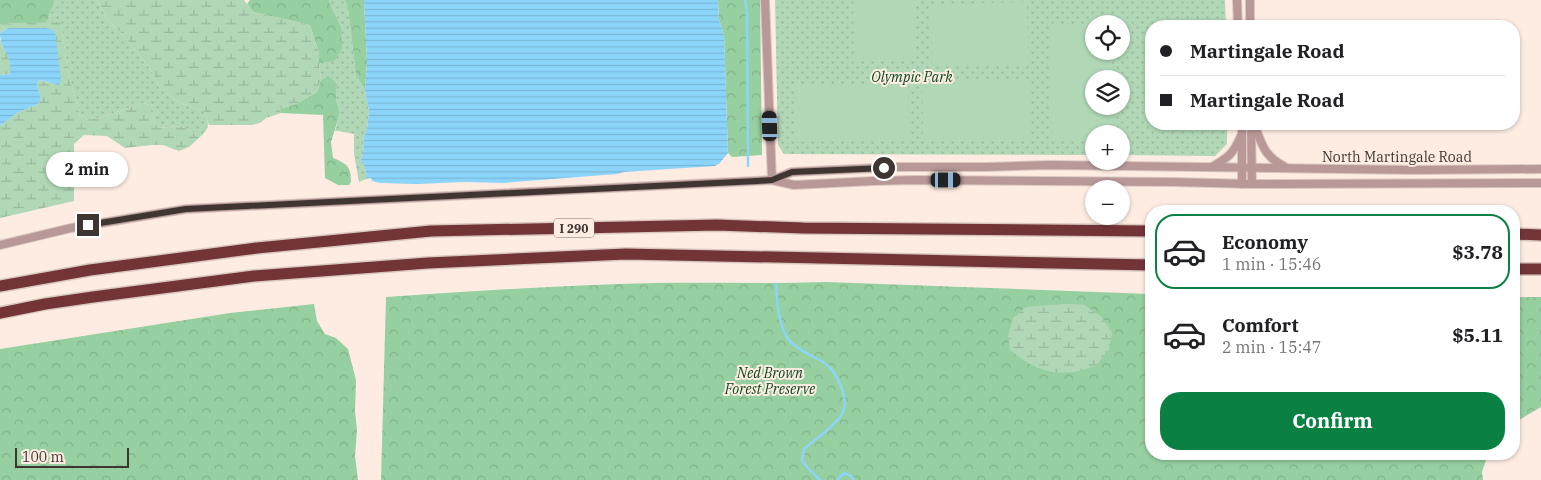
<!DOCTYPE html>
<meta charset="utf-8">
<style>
body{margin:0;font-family:"IBM Plex Serif",serif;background:#f2f2f2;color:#202124;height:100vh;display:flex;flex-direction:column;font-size:19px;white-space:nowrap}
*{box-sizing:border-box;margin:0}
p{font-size:16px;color:#757577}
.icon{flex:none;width:28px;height:28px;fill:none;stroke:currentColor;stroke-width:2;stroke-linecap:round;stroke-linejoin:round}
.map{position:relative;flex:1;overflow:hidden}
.panel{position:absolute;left:1145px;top:205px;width:375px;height:255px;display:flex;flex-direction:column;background:#fff;border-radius:20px;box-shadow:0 1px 4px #0004}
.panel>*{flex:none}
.hud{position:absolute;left:1145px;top:20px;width:375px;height:110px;border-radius:20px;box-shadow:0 1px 4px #0004;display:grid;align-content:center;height:110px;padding:0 15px;background:#fff}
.buttons{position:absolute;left:1085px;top:15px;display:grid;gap:10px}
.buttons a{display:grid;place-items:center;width:45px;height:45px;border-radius:50%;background:#fff;box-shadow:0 1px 4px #0004;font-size:25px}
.scale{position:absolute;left:15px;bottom:12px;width:114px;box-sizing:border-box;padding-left:5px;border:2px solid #3f3632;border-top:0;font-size:14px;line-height:18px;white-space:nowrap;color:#3f3632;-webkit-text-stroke:4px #feece3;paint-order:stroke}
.end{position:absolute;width:22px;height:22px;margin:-11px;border:6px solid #3f3632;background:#fff;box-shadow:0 0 0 2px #fff}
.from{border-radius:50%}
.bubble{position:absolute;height:35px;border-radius:18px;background:#fff;box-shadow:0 1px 4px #0004;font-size:16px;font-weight:700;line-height:35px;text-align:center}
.car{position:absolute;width:15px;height:30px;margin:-15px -8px;border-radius:6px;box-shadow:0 0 4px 1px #0007;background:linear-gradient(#222 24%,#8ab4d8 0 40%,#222 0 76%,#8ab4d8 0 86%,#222 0)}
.hud b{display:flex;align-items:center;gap:18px;height:48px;font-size:19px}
.hud b+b{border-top:1px solid #e0e0e0}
.hud i{width:12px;height:12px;background:#202124}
ul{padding:9px 0 0;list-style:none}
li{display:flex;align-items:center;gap:15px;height:75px;margin:0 10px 8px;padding:0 5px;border:2px solid transparent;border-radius:20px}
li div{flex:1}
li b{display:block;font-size:19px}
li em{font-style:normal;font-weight:700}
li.on{border-color:#0b8043}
li>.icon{width:45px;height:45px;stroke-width:1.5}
.primary-button{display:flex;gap:10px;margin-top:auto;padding:10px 15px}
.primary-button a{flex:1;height:58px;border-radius:20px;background:#0b8043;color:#fff;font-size:20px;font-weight:700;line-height:58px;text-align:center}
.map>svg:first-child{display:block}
</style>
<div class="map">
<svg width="1541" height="480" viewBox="0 0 1541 480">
<defs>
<pattern id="grass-dots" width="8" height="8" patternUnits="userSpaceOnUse" patternTransform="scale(1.25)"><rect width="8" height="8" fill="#b0d7b6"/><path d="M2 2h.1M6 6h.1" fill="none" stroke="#98b99d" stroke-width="1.8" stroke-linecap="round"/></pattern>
<pattern id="forest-crowns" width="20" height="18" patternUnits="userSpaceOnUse" patternTransform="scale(1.25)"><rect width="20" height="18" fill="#96cfa0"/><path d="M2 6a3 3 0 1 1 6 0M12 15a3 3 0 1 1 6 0" fill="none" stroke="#82b28a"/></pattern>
<pattern id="wetland-marsh" width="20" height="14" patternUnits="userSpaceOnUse" patternTransform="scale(1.25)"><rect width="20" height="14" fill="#b0d7b6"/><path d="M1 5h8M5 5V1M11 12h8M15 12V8" fill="none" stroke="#98b99d"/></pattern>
<pattern id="water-rules" width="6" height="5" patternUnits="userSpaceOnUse" patternTransform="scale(1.25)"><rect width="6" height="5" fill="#8cd5fa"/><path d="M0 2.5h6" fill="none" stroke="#7ab7d7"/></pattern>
</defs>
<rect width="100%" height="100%" fill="#feece3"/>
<!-- grass -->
<g fill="url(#grass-dots)" fill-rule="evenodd">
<path d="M55,0H97L107,19L123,35L151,70L160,88L178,102L204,111C209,125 211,127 199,138C184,124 180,126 160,128L154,123L153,106L144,103L95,119L80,116L67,67L61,23H46Z"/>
<path d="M329,0H345L348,9L356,75L365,90L369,111L367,129L364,137L363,154L361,160C365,167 367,171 366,179L359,182L354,154V134C347,133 342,131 335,131L340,113L336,100L337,84L326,77L321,80L319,64L334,61L341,26L330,4Z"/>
<path d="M775,0H1225L1226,26H1151V124H1227V144L1215,156L1121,155V134H1094V155L784,154L778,145ZM1094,24H1121V51H1094ZM1094,79H1121V106H1094Z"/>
</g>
<!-- forest -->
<g fill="url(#forest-crowns)">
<path d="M0,0H55L46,23L0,24Z"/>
<path d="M250,0H329L330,4L341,26L342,49L334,61L319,64V53L310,25L253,12L247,4Z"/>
<path d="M345,0H364L367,63L365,90L356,75L348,9Z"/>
<path d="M718,0H760L762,155L732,157L728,153L724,35L719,19Z"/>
<path d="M326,77L331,78L337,84L336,100L340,113L331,142L333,158C347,164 351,166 351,182L349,185H338L325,178L323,115L281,113L280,109L296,104L317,92L321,80Z"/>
<path d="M826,282L1151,294V454H1488L1482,472L1483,480H381L386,297C475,291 565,285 655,283C712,282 769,284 826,282Z"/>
<path d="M1514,297H1541V407L1514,423Z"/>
<path d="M314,304L317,321L325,334L336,338L348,349L356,380L355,411L357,430L355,456L358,480H0V349L230,313Z"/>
</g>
<!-- wetland -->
<g fill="url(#wetland-marsh)">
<path d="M97,0H244L253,12L310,25L319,53V64L321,80L317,92L296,104L280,109L281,113L266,118L260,123L252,125H209L204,111L178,102L160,88L151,70L123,35L107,19Z"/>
<path d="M61,22L67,67L80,116L95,119L144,103L153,106L154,123L160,128C180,126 184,124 199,138L189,147L179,151L163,145H152L125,148L107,136L84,135L74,144V201L0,218V126L17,113L38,104L41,99L37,85L39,80L49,83L8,28L0,33V24Z"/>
<path d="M0,39L12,65L11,74L0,75Z"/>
<path d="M1060,304H1083L1102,317L1112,333L1109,349L1096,366L1075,372L1056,373L1037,368L1023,360L1010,350L1008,336L1013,318L1026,307Z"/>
</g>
<!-- garden -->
<g fill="#b0d7b6">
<path d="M853,0H914V61H854Z"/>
<path d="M1027,2L1029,65L932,67L931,4Z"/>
<path d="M1094,24V51H1112L1113,79H1094V106H1113L1114,134H1094V140L1052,141L1050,25Z"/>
<path d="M922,81H1030V140H923Z"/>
<path d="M908,83L909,140L795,142L794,85Z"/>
</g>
<!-- water -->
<g fill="url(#water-rules)">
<path d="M364,0H718L719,19L724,35L728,153L719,164L715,166L624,172L617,174L503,183L464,182L417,184L380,183L372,181L371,178L366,179C367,171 365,167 361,160L363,154L364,137L367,129L369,111L365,90L367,63Z"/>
<path d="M8,28H47L55,31L61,79L59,85L39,80L37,85L41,99L38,104L17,113L0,126V75L10,74C13,56 0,49 0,33Z"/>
</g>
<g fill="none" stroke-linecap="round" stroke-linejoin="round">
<!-- stream -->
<g stroke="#8cd5fa" stroke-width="2.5">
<path d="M745,0L747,13L748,166"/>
<path d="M776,284C777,302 778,323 788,339C794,348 807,353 816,358C820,360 826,363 829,367C838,375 849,401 843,412C837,425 815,439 804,449L802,461L810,470L820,480"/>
<path d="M837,480L844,473L851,476L854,480"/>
</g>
<!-- minor casing -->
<g stroke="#d8c8c0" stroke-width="10">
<g id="minor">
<path d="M765,0L772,180"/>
<path d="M1237,0L1238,26"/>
<path d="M1250,0V26"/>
<path d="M1251,124L1252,184"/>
<path d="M1254,124C1262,145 1264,156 1285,167"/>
<path d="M1212,167C1229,157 1233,154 1241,136"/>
<path d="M772,180L792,172L898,167H986L1050,165L1415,170L1541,169"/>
<path d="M1242,184V124"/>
<path d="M0,245L71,228L186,209L772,180L794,185L873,181L914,180L1173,182L1252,184L1541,183"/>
</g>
</g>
<!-- highway casing -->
<g stroke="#d8c8c0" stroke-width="14">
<g id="highway">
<path d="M1514,234L1541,235"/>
<path d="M1514,269H1541"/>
<path d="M0,286L90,270L257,248L431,231L717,225L803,228L1151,231"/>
<path d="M0,313L45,304L93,297L254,276L428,263L626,254L1151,265"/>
</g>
</g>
<!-- minor -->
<use href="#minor" stroke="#b99898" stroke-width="8"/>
<!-- highway -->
<use href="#highway" stroke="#733438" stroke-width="11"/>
</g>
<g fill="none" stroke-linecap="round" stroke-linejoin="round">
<!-- route -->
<path stroke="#3f3632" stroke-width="6" d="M88,225L186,209L757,181L772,180L792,172L884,168"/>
</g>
<g text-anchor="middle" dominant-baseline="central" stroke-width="4" stroke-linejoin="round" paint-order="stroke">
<!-- shield labels -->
<rect fill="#feece3" stroke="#786d67" stroke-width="1" x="554" y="218.5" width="40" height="19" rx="4"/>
<g font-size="12" font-weight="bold" fill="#3f3632">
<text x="574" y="228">I 290</text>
</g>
<!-- park labels -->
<g font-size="14" font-style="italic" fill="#06491e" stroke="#feece3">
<text x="912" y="77">Olympic Park</text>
<text x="770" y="373">Ned Brown<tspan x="770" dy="16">Forest Preserve</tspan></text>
</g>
<!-- street labels -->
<g font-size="14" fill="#3f3632" stroke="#feece3">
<text x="1397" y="157">North Martingale Road</text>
</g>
</g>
</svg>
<div class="buttons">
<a><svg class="icon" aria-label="locate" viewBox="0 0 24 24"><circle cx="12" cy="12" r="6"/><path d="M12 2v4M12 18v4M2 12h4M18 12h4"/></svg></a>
<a><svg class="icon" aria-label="layers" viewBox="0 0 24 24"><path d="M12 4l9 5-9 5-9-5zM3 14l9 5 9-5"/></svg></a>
<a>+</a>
<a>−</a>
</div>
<div class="scale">100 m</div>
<i class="end from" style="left:884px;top:168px"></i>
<i class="end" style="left:88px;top:225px"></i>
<div class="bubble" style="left:46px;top:152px;width:82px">2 min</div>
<i class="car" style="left:770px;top:126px;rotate:358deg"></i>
<i class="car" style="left:946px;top:180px;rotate:90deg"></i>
<div class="hud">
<b><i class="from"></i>Martingale Road</b>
<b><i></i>Martingale Road</b>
</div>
<section class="panel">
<ul>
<li class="on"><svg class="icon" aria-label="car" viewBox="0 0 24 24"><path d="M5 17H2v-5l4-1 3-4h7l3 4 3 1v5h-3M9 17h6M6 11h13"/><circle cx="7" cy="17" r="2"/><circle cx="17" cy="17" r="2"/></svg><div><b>Economy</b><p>1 min · 15:46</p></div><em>$3.78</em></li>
<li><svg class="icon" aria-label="car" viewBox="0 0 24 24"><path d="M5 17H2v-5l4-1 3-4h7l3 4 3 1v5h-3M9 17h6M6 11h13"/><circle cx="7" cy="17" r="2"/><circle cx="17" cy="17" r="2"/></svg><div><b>Comfort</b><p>2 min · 15:47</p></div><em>$5.11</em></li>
</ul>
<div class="primary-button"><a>Confirm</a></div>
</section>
</div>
